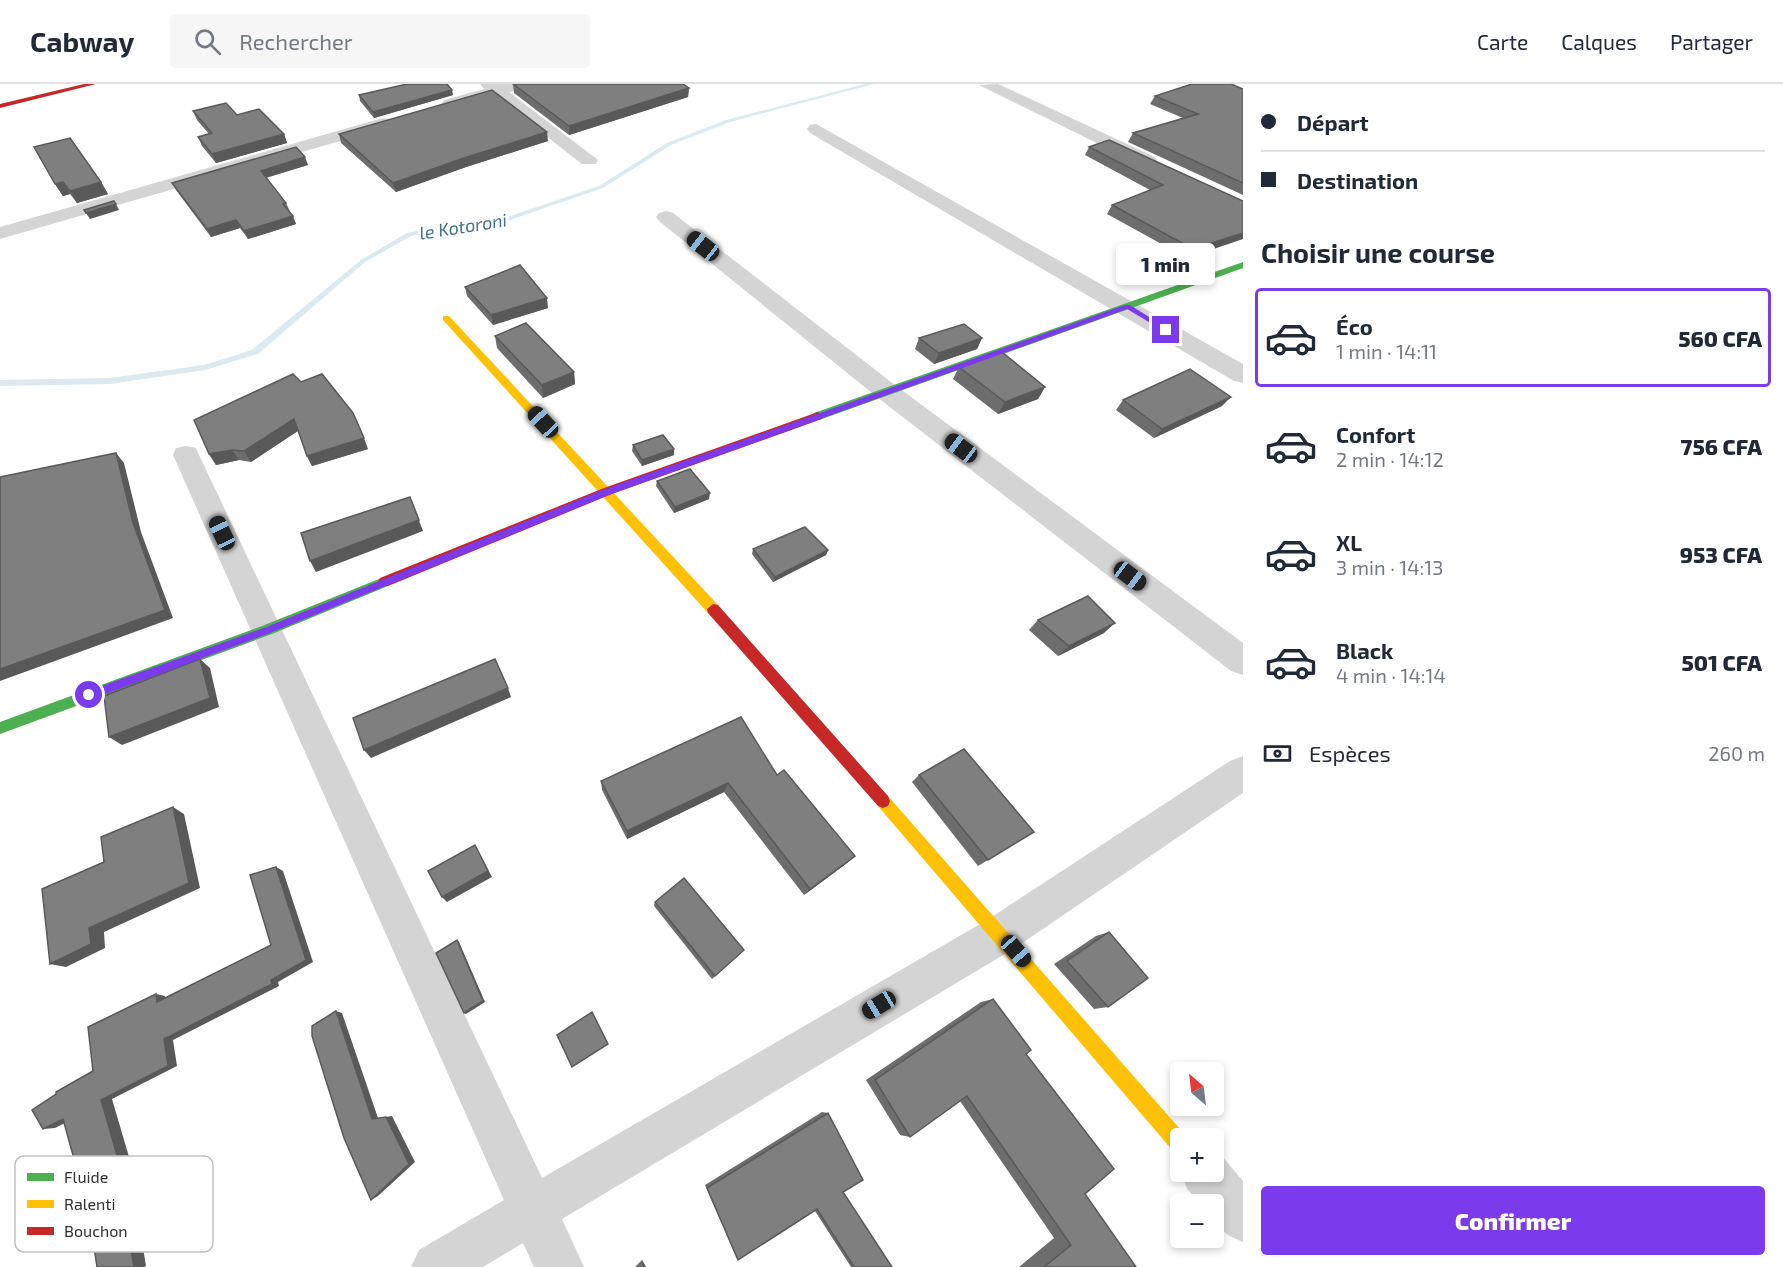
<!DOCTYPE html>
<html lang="fr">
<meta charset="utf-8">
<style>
body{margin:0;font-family:"Exo 2",sans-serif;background:#f6f6f7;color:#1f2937;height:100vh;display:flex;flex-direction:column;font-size:22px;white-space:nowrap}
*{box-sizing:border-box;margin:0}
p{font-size:20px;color:#747a83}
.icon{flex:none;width:33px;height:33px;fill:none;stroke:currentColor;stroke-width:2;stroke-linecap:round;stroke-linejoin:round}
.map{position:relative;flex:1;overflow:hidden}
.sheet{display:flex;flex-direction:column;background:#fff;width:540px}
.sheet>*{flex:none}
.hud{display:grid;align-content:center;height:132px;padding:0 18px;background:#fff}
.needle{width:39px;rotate:332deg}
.tools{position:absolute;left:1170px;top:978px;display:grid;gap:12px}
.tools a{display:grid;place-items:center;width:54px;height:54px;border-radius:6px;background:#fff;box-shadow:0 3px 9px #0003;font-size:30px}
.end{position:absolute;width:27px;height:27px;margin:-14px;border:8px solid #7c3aed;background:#fff;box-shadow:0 0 0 3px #fff}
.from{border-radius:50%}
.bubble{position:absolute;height:42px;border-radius:6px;background:#fff;box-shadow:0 3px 9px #0003;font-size:20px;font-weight:800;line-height:42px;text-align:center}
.car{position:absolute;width:18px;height:36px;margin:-18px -9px;border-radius:8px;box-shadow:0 0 4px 2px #0007;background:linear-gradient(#222 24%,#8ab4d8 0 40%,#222 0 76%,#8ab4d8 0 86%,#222 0)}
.hud b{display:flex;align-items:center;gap:21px;height:57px;font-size:22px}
.hud b+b{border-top:2px solid #e0e1e3}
.hud i{width:15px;height:15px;background:#1f2937}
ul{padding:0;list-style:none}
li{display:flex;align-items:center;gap:18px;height:99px;margin:0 12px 9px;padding:0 6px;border:3px solid transparent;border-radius:6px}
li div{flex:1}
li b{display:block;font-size:22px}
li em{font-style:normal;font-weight:800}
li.on{border-color:#7c3aed}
li>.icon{width:54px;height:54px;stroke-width:1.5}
h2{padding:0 18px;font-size:27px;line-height:72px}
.pay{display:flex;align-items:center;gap:15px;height:66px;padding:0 18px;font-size:22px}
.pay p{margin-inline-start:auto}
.cta{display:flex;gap:12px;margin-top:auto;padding:12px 18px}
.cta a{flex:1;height:69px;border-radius:6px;background:#7c3aed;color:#fff;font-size:24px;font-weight:800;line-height:69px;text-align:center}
header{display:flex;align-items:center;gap:36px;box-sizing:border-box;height:84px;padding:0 30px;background:#fff;border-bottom:2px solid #e0e1e3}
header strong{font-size:28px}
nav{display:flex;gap:33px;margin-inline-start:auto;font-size:21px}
.search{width:420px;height:54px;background:#f6f6f7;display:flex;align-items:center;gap:15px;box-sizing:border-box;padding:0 21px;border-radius:6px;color:#747a83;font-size:22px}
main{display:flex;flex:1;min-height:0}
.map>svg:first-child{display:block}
</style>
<header>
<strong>Cabway</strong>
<div class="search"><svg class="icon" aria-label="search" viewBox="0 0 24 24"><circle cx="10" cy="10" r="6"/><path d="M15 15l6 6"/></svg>Rechercher</div>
<nav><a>Carte</a><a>Calques</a><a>Partager</a></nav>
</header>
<main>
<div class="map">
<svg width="1243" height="1183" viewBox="0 0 1243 1183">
<rect width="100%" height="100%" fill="#fff"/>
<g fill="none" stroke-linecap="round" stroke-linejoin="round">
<!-- stream -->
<path fill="#dbe9f1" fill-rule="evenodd" d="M865,0H874L730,38L671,61L603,104L510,136L456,143L411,152L365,178L258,270L205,286L110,300L0,302V296L110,294L204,281L252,266L361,176L407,149L456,139L507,133L599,102L667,59L726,36Z"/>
<!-- street -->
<g fill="#d4d4d4" fill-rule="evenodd">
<path d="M480,0H526L524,4L509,8L598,76L596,80H582L494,12L450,25L441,20L444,16L484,5Z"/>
<path d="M998,0L1155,73L1157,77L1148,83L1141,81L979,1Z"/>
<path d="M383,34L389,35L392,39L389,43L0,155V143Z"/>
<path d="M816,40L1243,280V299L1234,297L810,49L807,45L810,41Z"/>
<path d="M666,127L673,129L895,301L1243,559V591L1231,587L877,313L659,137L656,133L659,129Z"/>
<path d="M186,362L196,364L199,371L542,1094L987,836L1230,677L1243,672V709L1015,864L562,1135L584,1183H534L523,1159L483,1183H411L419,1166L504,1116L173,371L176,364Z"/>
<path d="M1214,1069L1221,1071L1243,1097V1158C1222,1149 1214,1144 1214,1120H1201L1187,1105L1181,1088H1214Z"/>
</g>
<!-- fast -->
<g fill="#4caf50" fill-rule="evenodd">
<path d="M1243,178V184L822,335L818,336L813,332L814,329Z"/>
<path d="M384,493L390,498L388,502L272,550L0,650V638L262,542Z"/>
</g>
<!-- slow -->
<g fill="#ffc107" fill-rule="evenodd">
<path d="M443,232H449L718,521L719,525L718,529H708L443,236Z"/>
<path d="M883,710L888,712L1187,1053L1180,1054V1069L1173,1067L878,722L876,717L878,712Z"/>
</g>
<!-- jam -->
<g fill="#c62828" fill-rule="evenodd">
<path d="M84,0H96L0,24V20Z"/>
<path d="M818,328L823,332L822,335L612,410L388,502H380L378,498L380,494L604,404Z"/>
<path d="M713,520L718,521L888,712L890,717L888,722L883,724L878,722L708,529L707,525Z"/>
</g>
</g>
<!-- wall -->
<g fill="#6d6d6d">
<path d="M513,0L689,4L688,13L569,51L514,9Z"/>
<path d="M1243,5V111L1128,58L1133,49L1183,34L1150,20L1155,12Z"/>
<path d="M359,11H453L374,34L360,17Z"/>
<path d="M193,27L237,31L284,50L287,59L216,79L202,62L198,53L209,50L197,36Z"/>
<path d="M339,50L548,57L466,83L396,108L341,59Z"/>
<path d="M1089,63L1243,117L1187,174L1107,130L1112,121L1150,106L1085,71Z"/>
<path d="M308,81L266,94L286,119L296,140L248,155L240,144L211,153L176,106L172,99Z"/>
<path d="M101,98L108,110L77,119L70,110L63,112L55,100Z"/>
<path d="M465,203L548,224L493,241L467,212Z"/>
<path d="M495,252L574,288L575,300L543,314L497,264Z"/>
<path d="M919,254H982L977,265L934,280L915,265Z"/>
<path d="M959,283L1045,303L1038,315L998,330L953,295Z"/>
<path d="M301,298L368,365L312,382L307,372L298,347L251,378L239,376L216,381L209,370Z"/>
<path d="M1123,316L1222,322L1154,354L1116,326Z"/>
<path d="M633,361L674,371L642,382L632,367Z"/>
<path d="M657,397L709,415L674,429L656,402Z"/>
<path d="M753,465L828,466L826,471L773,498L752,470Z"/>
<path d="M1038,536L1104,549L1058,572L1029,546Z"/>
<path d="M777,691L855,772L847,779L804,811L724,708L627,755L602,706L601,697Z"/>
<path d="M919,691L1034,748L978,782L912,698Z"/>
<path d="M655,818L744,866L712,895L654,822Z"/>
<path d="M1109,848L1108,923L1094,925L1054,880L1096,852Z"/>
<path d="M993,915L1026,970L1085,1110L1136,1183H1019L1054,1154L960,1017L910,1053L900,1051L866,996L981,918Z"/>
<path d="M822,1028L828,1029L843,1108L892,1183H851L815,1127L738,1176L735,1170L705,1101Z"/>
<path d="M642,1176L646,1183H635Z"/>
</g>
<!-- shaded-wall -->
<g fill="#595959">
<path d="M689,4L688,13L569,51V42Z"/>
<path d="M452,6L453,11L374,34L373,28Z"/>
<path d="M547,48L548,57L466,83L396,108L393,99L464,74Z"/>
<path d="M284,50L287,59L216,79L212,70Z"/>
<path d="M305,73L308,81L264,94L261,87Z"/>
<path d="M63,98L70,110L63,112L55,100Z"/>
<path d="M101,98L108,110L77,119L70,107Z"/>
<path d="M116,120L119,126L90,135L86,129Z"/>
<path d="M293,132L296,140L248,155L244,147Z"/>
<path d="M236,136L240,144L211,153L207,145Z"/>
<path d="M1243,149V155L1187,174L1193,165Z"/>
<path d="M547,214L548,224L493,241L491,231Z"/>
<path d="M982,254L977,265L934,280L939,269Z"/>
<path d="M574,288L575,300L543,314L542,301Z"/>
<path d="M1045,303L1038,315L998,330L1005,318Z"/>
<path d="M1231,313L1222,322L1154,354L1162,345Z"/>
<path d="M294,335L299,346L251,378L244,367Z"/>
<path d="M364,354L368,365L312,382L307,372Z"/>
<path d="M674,365V371L642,382V376Z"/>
<path d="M232,366L239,376L216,381L209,370Z"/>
<path d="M116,369L124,379L141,448L173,534L0,597V585L133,439Z"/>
<path d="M710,409L709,415L674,429L675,423Z"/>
<path d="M410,413L423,447L316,488L310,477Z"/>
<path d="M828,466L826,471L773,498L775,493Z"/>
<path d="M1115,539L1104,549L1058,572L1069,562Z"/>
<path d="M200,575L210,584L219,623L122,661L109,653Z"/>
<path d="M508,604L511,613L371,674L364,666Z"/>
<path d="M728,699L724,708L627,755V747Z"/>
<path d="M173,723L184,730L200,804L104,848L105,864L66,883L50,880L89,844Z"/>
<path d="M475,761L492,793L447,818L442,813Z"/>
<path d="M855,772L847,779L804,811L810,805Z"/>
<path d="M276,783L283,787L313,878L278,898L279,902L173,956L177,982L112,1015L134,1090L131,1092L146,1182L144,1183H134L101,1016L164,955L271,896Z"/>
<path d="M457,856L459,858L485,918L466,930L464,929Z"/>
<path d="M156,910L165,912L167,920L157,918Z"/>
<path d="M336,927L342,929L378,1034L372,1035Z"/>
<path d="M392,1032L415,1078L378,1112L371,1116L386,1033Z"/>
<path d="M75,1034L55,1044L43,1045L63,1035Z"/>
<path d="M642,1176L646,1183H643Z"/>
</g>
<!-- building -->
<g fill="#7f7f7f" stroke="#595959" stroke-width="1.5">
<path d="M407,0H447L452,6L373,28L359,11Z"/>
<path d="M513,0H683L689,4L569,42Z"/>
<path d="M1192,0H1231L1243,5V99L1133,49L1198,30L1155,12Z"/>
<path d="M492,6L547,48L464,74L393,99L339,50Z"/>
<path d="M226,19L237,31L259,25L284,50L212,70L198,53L212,49L193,27Z"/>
<path d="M70,54L101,98L70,107L63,98L55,100L34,63Z"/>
<path d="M1109,56L1243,117V149L1193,165L1112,121L1163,101L1089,63Z"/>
<path d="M296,63L305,73L261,87L286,119L283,120L293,132L244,147L236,136L207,145L172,99Z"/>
<path d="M114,117L116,120L86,129L84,126Z"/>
<path d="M520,181L547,214L491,231L465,203Z"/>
<path d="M526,239L574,288L542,301L495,252Z"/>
<path d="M964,240L982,254L939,269L919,254Z"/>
<path d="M1002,268L1045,303L1005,318L959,283Z"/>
<path d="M1190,285L1231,313L1162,345L1123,316Z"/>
<path d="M293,290L301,298L322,290L353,329L364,354L307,372L294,335L244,367L232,366L209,370L194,336Z"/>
<path d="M663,351L674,365L642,376L633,361Z"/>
<path d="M116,369L133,439L165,526L0,585V393Z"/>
<path d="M690,385L710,409L675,423L657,397Z"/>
<path d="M410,413L419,436L310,477L301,449Z"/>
<path d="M805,443L828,466L775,493L753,465Z"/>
<path d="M1088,512L1115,539L1069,562L1038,536Z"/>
<path d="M200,575L210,614L109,653L104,612Z"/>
<path d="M495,575L508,604L364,666L353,634Z"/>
<path d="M741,633L777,691L784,686L855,772L810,805L728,699L627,747L601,697Z"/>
<path d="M964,665L1034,748L988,776L919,691Z"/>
<path d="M173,723L189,799L89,844L91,860L50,880L42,805L104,778L101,753Z"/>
<path d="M475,761L488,787L442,813L428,787Z"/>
<path d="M276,783L306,876L271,896L272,900L164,955L168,982L101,1016L123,1092L119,1094L134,1183H97L89,1129L63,1035L43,1045L32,1026L56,1010V1008L93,987L88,943L156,910L157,918L271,861L250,791Z"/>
<path d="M684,794L744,866L715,892L655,818Z"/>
<path d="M1109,848L1148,894L1108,923L1067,877Z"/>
<path d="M457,856L483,917L464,929L436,869Z"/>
<path d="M993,915L1031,966L1026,970L1114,1085L1085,1110L1136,1183H1044L1071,1161L967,1012L910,1053L875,996Z"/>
<path d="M336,927L372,1035L386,1033L409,1080L371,1116L344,1054L312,952V942Z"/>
<path d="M592,928L608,960L572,983L557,951Z"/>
<path d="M828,1029L863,1096L843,1108L892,1183H854L817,1125L738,1176L707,1104Z"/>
</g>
<!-- route -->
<path fill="#7c3aed" d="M1125,221H1130L1170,246L1164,247L1127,225L611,410L270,549L89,616L84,611L85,608L264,544L605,405Z"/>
<g text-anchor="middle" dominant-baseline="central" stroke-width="6" stroke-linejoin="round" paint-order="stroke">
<!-- far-water labels -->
<g font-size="18" font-style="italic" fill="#417290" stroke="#fff">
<text transform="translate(463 142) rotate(-9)">le Kotoroni</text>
</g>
</g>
<!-- legend -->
<rect x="15" y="1072" width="198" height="96" rx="9" fill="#fff" stroke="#c1c1c1" stroke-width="1.5"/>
<rect x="27" y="1089" width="27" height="8" fill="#4caf50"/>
<rect x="27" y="1116" width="27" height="8" fill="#ffc107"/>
<rect x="27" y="1143" width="27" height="8" fill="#c62828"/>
<g font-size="16" fill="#303030">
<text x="64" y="1099">Fluide</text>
<text x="64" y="1126">Ralenti</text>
<text x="64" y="1153">Bouchon</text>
</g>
</svg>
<div class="tools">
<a><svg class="needle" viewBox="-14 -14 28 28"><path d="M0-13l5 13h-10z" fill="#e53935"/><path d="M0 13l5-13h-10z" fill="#747a83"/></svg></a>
<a>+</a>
<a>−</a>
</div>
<i class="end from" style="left:89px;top:611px"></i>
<i class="end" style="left:1166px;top:246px"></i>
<div class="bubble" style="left:1116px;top:159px;width:99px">1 min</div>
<i class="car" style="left:703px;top:162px;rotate:308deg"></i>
<i class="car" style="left:543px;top:338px;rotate:317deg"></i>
<i class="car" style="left:961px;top:364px;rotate:307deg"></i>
<i class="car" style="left:222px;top:449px;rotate:335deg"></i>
<i class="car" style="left:1130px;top:492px;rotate:127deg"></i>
<i class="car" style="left:1016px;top:867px;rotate:139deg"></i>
<i class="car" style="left:879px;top:921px;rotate:239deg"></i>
</div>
<section class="sheet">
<div class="hud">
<b><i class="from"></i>Départ</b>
<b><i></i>Destination</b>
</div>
<h2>Choisir une course</h2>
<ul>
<li class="on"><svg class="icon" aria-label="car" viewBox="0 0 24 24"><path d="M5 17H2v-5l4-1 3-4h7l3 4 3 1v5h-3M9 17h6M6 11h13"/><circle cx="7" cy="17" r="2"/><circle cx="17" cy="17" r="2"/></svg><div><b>Éco</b><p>1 min · 14:11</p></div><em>560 CFA</em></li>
<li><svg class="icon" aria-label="car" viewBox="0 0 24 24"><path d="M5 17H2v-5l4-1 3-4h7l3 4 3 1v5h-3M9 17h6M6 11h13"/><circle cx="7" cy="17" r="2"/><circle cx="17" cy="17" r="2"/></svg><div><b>Confort</b><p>2 min · 14:12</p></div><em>756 CFA</em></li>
<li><svg class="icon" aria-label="car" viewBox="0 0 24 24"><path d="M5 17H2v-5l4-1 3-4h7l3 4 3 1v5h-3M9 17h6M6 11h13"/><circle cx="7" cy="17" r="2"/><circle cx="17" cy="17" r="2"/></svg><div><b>XL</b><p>3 min · 14:13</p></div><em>953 CFA</em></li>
<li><svg class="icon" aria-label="car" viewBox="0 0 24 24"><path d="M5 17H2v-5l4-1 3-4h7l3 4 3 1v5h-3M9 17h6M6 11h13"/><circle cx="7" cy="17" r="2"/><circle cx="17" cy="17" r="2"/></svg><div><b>Black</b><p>4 min · 14:14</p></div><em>501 CFA</em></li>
</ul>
<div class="pay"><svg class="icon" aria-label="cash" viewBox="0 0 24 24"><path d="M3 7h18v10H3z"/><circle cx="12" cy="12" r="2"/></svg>Espèces<p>260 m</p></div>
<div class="cta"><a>Confirmer</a></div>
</section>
</main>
